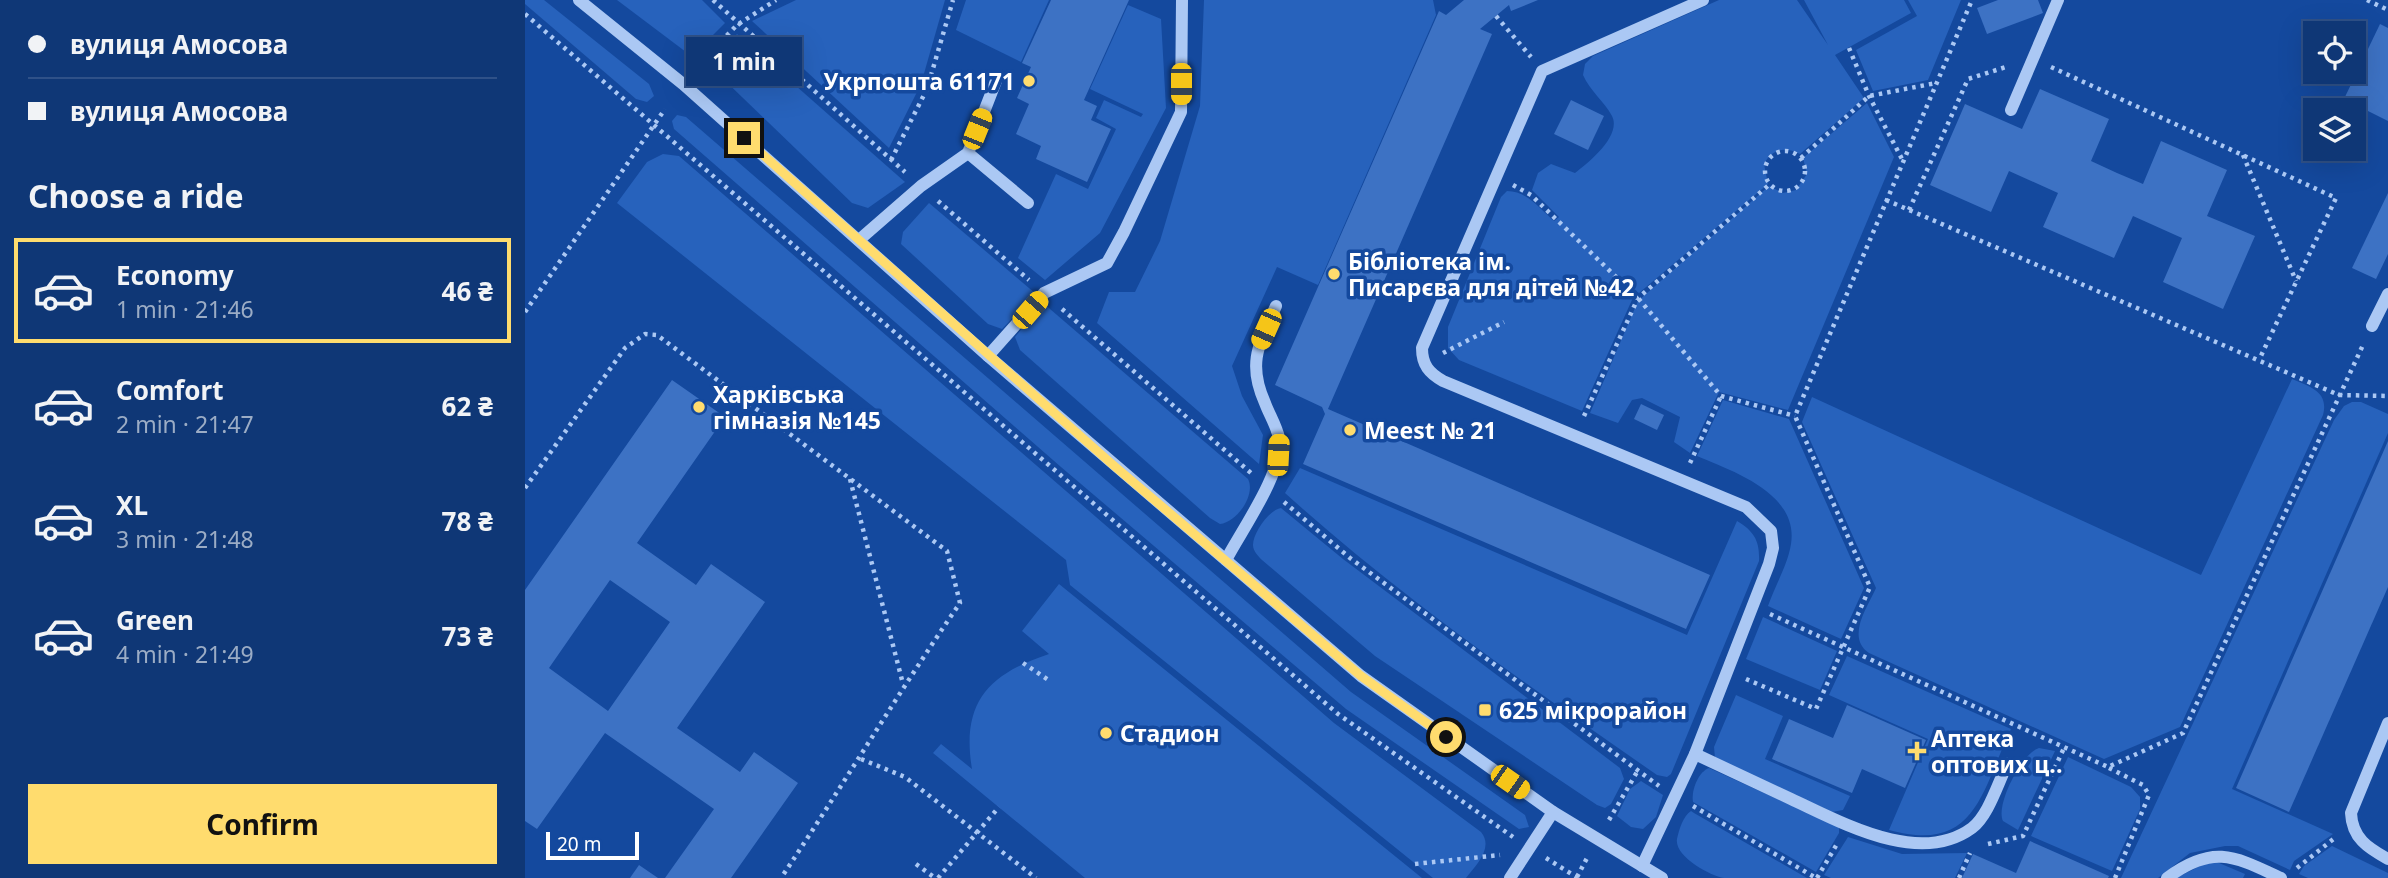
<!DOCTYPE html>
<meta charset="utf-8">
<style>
body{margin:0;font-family:"Noto Sans",sans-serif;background:#183f7b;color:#f1f3f6;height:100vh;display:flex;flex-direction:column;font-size:26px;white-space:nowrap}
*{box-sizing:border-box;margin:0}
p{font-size:23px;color:#9bacc5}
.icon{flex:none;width:38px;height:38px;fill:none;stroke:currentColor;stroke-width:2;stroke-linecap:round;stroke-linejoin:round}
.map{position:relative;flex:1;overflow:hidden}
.panel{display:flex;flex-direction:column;background:#0f3776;width:525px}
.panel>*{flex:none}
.top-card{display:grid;align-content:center;height:154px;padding:0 28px;background:#0f3776}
.tools{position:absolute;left:1778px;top:21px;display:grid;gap:14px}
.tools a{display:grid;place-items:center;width:63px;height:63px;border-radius:0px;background:#0f3776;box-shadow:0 7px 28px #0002,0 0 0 2px #2f5188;font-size:35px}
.scale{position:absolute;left:21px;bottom:18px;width:93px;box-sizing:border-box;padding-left:7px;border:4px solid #fff;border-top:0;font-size:19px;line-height:24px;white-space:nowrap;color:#fff;-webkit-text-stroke:5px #14499e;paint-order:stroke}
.end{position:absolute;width:32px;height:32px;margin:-16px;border:9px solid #ffdc6e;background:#111;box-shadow:0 0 0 4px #111}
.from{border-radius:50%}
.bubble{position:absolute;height:49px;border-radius:0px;background:#0f3776;box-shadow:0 7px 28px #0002,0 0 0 2px #2f5188;font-size:23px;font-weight:700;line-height:49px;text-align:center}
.car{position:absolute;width:21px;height:42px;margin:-21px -10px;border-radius:9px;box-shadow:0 0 5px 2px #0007;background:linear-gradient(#f5c518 24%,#345 0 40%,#f5c518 0 76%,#345 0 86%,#f5c518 0)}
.top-card b{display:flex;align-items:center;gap:24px;height:66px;font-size:26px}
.top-card b+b{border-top:2px solid #2f5188}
.top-card i{width:18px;height:18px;background:#f1f3f6}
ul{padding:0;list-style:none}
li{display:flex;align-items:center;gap:21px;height:105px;margin:0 14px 10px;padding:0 14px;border:4px solid transparent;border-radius:0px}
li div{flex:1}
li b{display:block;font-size:26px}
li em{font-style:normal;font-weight:700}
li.selected{border-color:#ffdc6e}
li>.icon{width:63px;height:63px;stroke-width:1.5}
h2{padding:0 28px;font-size:32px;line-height:84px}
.button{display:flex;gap:14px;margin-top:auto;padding:14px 28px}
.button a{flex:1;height:80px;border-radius:0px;background:#ffdc6e;color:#111;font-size:28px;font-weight:700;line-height:80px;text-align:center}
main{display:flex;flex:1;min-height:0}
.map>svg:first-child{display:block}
</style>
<main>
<section class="panel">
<div class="top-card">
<b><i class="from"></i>вулиця Амосова</b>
<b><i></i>вулиця Амосова</b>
</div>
<h2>Choose a ride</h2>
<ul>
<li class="selected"><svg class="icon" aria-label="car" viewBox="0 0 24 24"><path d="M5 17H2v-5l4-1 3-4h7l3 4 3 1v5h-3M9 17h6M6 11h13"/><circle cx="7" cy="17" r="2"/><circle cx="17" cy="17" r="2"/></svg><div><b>Economy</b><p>1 min · 21:46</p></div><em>46 ₴</em></li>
<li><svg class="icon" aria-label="car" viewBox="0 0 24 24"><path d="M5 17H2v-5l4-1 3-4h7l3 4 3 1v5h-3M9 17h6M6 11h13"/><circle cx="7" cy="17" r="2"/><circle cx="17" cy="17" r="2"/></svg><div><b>Comfort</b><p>2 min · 21:47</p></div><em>62 ₴</em></li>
<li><svg class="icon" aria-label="car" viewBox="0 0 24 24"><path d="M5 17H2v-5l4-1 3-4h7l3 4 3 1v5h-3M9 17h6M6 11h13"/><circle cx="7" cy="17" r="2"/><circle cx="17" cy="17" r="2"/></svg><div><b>XL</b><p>3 min · 21:48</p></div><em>78 ₴</em></li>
<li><svg class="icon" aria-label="car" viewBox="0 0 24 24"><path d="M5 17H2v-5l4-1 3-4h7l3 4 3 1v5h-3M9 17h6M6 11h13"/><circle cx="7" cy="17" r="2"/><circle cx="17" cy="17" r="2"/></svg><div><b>Green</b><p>4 min · 21:49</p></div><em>73 ₴</em></li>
</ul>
<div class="button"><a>Confirm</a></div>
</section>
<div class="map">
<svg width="1863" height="878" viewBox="0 0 1863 878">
<rect width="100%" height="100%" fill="#14499e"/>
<!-- green -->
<g fill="#2762bc">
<path d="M0,0H19L124,84L129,96L122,102L111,99L0,4Z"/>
<path d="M92,0H177L200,23L173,50L161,52Z"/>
<path d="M271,0H420L396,84L364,148L227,21Z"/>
<path d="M441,0H524L496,62L431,30Z"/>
<path d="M679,0H908L911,15L793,285L752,267L707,366L717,396L738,435L734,464L572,323L584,292H610L635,241L675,106Z"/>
<path d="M1194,0H1272L1303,45L1279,0H1379L1386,13L1310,55L1339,98L1275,154C1260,146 1247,149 1239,164L1243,184L1114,293L1111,291L1057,411L934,360L923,348V327L976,197L982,191C1002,191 1015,209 1029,221L1034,217L1007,190L1013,173L1026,164L1050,173C1063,163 1097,136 1087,116C1079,101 1065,91 1058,75L1060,64L1068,56Z"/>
<path d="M1383,0H1436L1403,80L1348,91L1331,50L1392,16Z"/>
<path d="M603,5L636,19L641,108L575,233L520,280L493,258L531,174L563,189L591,129L571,118L579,100L616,117L618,114L565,89Z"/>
<path d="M212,34L380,182L343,208L327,203L190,71L191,59Z"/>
<path d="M1342,103L1369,157L1263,410L1194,392L1165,453L1149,442L1155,417L1117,398L1107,400L1093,423L1065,413L1113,301L1244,186L1258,193L1271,190L1282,174L1278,158Z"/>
<path d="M152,115L161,117L826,692L1000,815L1004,827L994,829L821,709L536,467L149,129L147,121Z"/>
<path d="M138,154L154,156L809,723L956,832C969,848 951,865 941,878H908L545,585L541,560L92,203L122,162Z"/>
<path d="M404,203L511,294L477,329L463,324L376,244L378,232Z"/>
<path d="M518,303L723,479C731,495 712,522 695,524L685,518L495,350L490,337Z"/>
<path d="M1767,379C1786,387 1804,392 1798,415L1655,727L1579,759L1344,653C1321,637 1342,608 1351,588L1277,422L1287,397L1676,575Z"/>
<path d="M1198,400L1264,419L1339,588L1316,639L1243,606C1250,586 1263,564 1266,544C1274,493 1207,471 1172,456Z"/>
<path d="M1827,402H1836L1863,414V433L1707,789L1808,834L1769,861L1765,870L1713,846H1700L1665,853L1633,878H1596L1809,420L1819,406Z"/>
<path d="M775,468L1162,635L1212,521C1229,531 1235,541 1234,561L1146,774L1142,777L1132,775C1004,686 876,598 760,493Z"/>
<path d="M756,508L818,559L1095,768L1099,779L1086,804L1080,808L1072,805L850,656L737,560C733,556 728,551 728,545C728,533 744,510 756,508Z"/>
<path d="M534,584L897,878H560L408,753L416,744L447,769C436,703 463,674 524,654L497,631Z"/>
<path d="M1238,617L1312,651L1295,690L1221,659Z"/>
<path d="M1322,656L1486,729C1456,792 1451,854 1364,830L1403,739L1304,695Z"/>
<path d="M1211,695L1258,716L1240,759L1325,796L1318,810L1307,812L1190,758L1189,747Z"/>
<path d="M1514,748L1530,751L1493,830L1478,821C1470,805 1497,753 1514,748Z"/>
<path d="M1543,757L1606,787L1615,797V809L1587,871L1506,836Z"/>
<path d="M1184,768L1314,827V833L1291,872L1168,802C1166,791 1173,772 1184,768Z"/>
<path d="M1116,781L1138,795L1131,817L1118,829L1106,827L1092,816L1105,789Z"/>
<path d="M1166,811L1169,813L1282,878C1255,878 1226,878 1199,878C1185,876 1149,856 1152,839C1154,830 1158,816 1166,811Z"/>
<path d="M1323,837L1377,854L1442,853L1430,878H1306L1299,875Z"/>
<path d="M1807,846L1863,873V878H1783L1774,874L1779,866Z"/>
<path d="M1687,860L1720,874L1718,878H1651Z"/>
</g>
<!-- building -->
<g fill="#3d72c4" fill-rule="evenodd">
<path d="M526,0H604L559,100L572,106L566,120L586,129L562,182L511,159L516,146L491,134L504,104L492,98L506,67L497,63Z"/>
<path d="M939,0H1013L986,11L984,5L955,29L967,34L803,409L1185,575L1161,629L778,464L800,414L797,407L750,385L914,11L921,15Z"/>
<path d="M1473,0H1513L1518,13L1462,34L1452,8Z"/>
<path d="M1855,24L1863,28V121L1819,99Z"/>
<path d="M1515,89L1584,119L1566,161L1592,173L1618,184L1636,141L1702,170L1682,216L1730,236L1698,309L1638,282L1657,238L1608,216L1589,258L1518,227L1533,193L1484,171L1466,212L1405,185L1440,104L1497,129Z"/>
<path d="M1046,100L1079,116L1063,150L1029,134Z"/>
<path d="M1863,193V254L1851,279L1827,268Z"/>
<path d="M147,380L200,417L112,543L171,585L186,564L240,602L152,728L215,772L229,752L273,783L206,878H140L189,809L80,733L12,829L0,821V590ZM85,580L145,622L83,711L24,668Z"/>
<path d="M1116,404L1139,415L1132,430L1109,419Z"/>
<path d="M1863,441V587L1764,812L1711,788Z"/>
<path d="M1322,705L1401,740L1380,788L1337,769L1327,793L1247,759L1264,719L1308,738Z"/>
<path d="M1505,841L1584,876L1583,878H1437L1448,854L1491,873Z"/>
<path d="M114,865L133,878H105Z"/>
</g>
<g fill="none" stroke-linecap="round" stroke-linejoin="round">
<!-- path -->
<g stroke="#abc8f4" stroke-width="4.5" stroke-dasharray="3.5 5" stroke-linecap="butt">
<path d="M188,0L380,172"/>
<path d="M1842,0L1863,10"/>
<path d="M0,14L813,714L988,837"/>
<path d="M971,16L1006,57"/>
<path d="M1324,48L1344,96L1377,159"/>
<path d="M172,66L212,25L251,0"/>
<path d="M1526,67L1811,198L1734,360"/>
<circle cx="1260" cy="171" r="20"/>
<path d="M1718,155L1771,281"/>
<path d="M1276,158L1344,96L1411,83"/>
<path d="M366,160L402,89L428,0"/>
<path d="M988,185L1006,195L1113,298L1196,396L1270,416"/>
<path d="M1361,200L1814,395L1863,396"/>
<path d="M413,201L504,280"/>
<path d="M1384,210L1443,79L1481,67"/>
<path d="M537,309L726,473"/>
<path d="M0,312L140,109"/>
<path d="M918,353L979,322"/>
<path d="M1059,416L1113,298L1245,184"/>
<path d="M1165,463L1196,396"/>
<path d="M325,479L378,684"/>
<path d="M0,488L100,348L120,334L132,335L422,551L435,603C373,693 317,787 256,878"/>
<path d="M759,502L825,558L1134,786"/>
<path d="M1245,614L1583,767L1658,733L1838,345"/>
<path d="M498,663L525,681"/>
<path d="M1221,679L1291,709L1345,587L1270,416L1447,0"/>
<path d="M336,759L380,777L511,878"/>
<path d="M1584,768L1618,785L1624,795L1590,878"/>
<path d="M1168,806L1291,878"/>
<path d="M1084,820L1112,772"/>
<path d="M1463,844L1498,836L1539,748"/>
<path d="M1021,858L1053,878"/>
<path d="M391,864L410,878"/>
<path d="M890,864L975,855"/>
<path d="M1772,868L1811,837"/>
<path d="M1052,877L1062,858"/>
<path d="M413,878L474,807"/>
<path d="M1292,878L1312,844"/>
<path d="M1434,878L1445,853"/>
</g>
<!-- minor -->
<g stroke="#abc8f4" stroke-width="12">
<path d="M54,0L158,84L463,356L836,676L1028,812L1137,878"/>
<path d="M1486,110L1533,0"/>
<path d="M443,153L503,203"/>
<path d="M334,240L396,186L443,153L471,81"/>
<path d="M1847,326L1863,294"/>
<path d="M463,356L519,293L582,263L599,232L656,112L657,0"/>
<path d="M701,560C716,531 760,470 754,438C752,427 744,414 740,403C722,363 734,344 751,306"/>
<path d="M1863,723L1826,813C1827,838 1843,848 1863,859"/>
<path d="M1170,754C1202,769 1234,784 1266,799C1316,822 1394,867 1447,828C1464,815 1473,782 1483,763"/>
<path d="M1117,866L1170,754L1244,564L1248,548L1246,531L1221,507L918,381C904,373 897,365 897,348L1017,71L1178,0"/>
<path d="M985,878L1028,812"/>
<path d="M1642,878C1688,844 1709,856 1756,878"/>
</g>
</g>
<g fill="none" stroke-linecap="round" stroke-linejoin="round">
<!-- route -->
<path stroke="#ffdc6e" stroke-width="9" d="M219,138L587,464L836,676L921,737"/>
</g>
<!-- markers -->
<g fill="#ffdc6e" stroke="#14499e" stroke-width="2.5">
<circle cx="504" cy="81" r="7"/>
<circle cx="809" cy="274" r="7"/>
<circle cx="174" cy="407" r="7"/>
<circle cx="825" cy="430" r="7"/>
<rect x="953" y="703" width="14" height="14" rx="3.5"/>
<circle cx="581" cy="733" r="7"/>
<path d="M1388.5 740.5h7v7h7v7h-7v7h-7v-7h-7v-7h7z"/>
</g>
<g text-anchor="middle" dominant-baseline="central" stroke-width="7" stroke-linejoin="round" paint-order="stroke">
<!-- poi labels -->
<g font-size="23" font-weight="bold" fill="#fff" stroke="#14499e" text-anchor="start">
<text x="490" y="81" text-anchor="end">Укрпошта 61171</text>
<text x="823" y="261">Бібліотека ім.<tspan x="823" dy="26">Писарєва для дітей №42</tspan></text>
<text x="188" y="394">Харківська<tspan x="188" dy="26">гімназія №145</tspan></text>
<text x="839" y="430">Meest № 21</text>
<text x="974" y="710">625 мікрорайон</text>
<text x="595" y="733">Стадион</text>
<text x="1406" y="738">Аптека<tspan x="1406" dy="26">оптових ц‥</tspan></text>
</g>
</g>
</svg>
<div class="tools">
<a><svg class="icon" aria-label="locate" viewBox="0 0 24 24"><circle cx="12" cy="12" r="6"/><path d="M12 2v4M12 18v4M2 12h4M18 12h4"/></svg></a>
<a><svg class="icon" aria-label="layers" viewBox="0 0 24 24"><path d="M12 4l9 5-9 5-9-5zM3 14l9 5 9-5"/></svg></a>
</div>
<div class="scale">20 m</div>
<i class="end from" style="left:921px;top:737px"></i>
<i class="end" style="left:219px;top:138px"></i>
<div class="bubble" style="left:161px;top:37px;width:116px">1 min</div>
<i class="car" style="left:656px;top:84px;rotate:180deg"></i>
<i class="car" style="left:452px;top:129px;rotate:22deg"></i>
<i class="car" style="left:505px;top:310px;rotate:41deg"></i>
<i class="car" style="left:741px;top:329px;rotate:204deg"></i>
<i class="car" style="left:753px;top:455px;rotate:3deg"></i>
<i class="car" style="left:985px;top:782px;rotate:125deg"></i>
</div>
</main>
